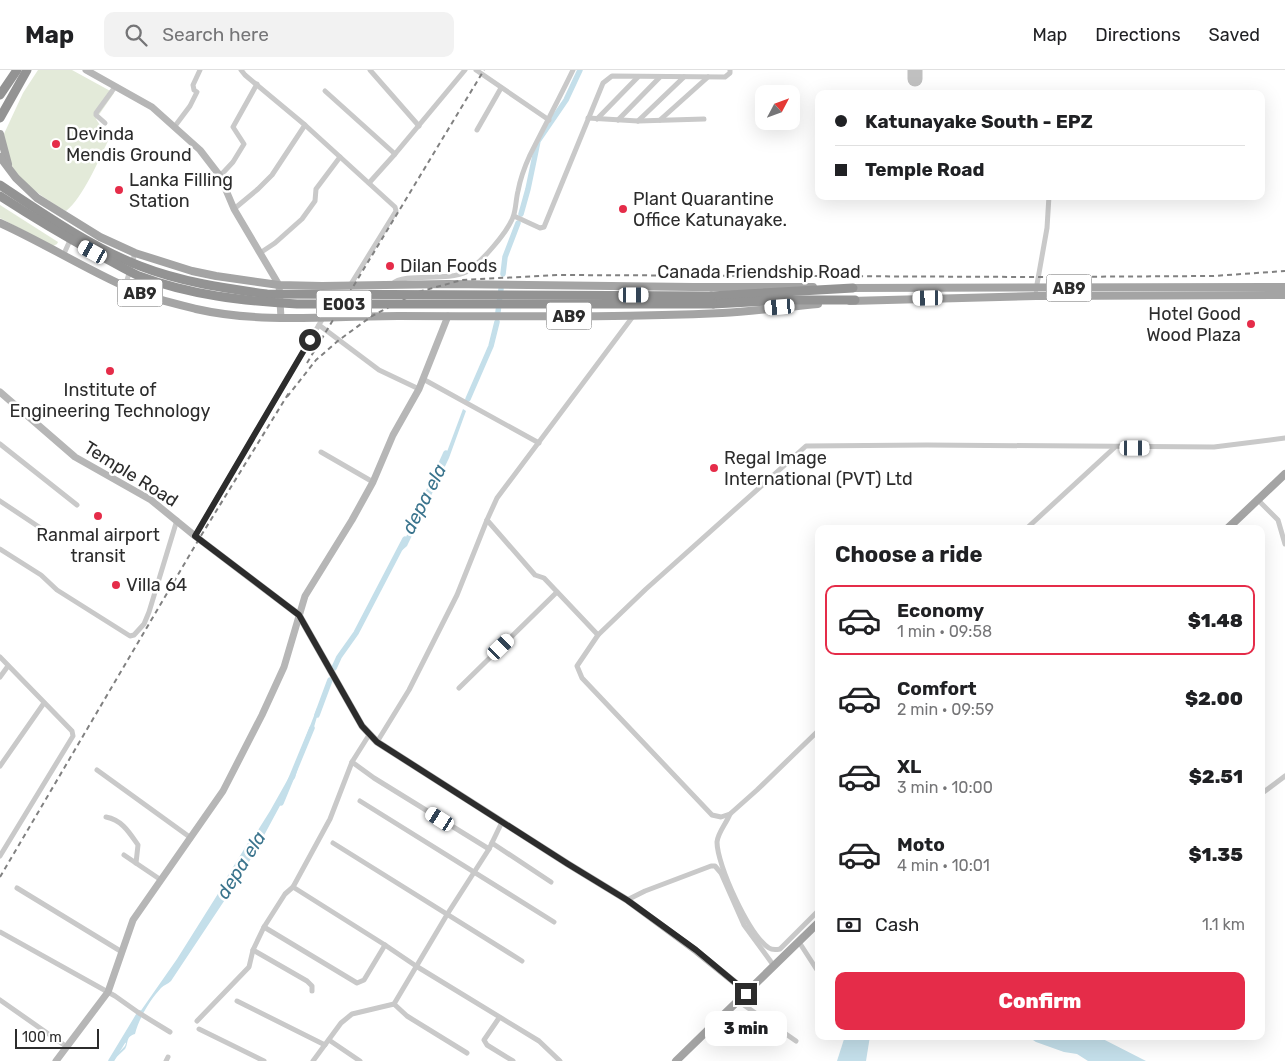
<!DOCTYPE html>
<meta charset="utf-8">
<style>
body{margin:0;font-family:Rubik,sans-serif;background:#f2f2f2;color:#202124;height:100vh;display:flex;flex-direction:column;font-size:19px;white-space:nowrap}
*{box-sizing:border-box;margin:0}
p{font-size:16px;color:#757577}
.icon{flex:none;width:28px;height:28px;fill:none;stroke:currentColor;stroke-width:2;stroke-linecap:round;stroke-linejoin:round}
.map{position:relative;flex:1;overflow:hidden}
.panel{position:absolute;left:815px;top:455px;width:450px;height:515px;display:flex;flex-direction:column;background:#fff;border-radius:10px;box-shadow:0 5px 20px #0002}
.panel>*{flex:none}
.guide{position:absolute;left:815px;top:20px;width:450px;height:110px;border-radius:10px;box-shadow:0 5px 20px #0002;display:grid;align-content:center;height:110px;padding:0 20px;background:#fff}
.needle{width:32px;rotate:49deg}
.tools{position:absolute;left:755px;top:15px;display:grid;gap:10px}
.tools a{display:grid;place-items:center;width:45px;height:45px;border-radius:10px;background:#fff;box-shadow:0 5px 20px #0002;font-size:25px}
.scale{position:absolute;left:15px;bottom:12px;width:84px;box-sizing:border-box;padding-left:5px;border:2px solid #2c2c2c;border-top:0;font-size:14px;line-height:18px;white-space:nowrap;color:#2c2c2c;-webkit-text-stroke:4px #fff;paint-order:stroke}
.end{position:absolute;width:22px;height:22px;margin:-11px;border:6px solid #2c2c2c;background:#fff;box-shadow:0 0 0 2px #fff}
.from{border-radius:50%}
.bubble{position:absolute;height:35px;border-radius:10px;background:#fff;box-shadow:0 5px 20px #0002;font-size:16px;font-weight:800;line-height:35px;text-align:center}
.car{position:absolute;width:15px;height:30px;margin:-15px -8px;border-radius:6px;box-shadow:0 0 4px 1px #0007;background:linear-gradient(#fff 24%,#345 0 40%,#fff 0 76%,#345 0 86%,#fff 0)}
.guide b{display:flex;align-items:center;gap:18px;height:48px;font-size:19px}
.guide b+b{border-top:1px solid #e0e0e0}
.guide i{width:12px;height:12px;background:#202124}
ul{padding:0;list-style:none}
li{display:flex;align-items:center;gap:15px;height:70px;margin:0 10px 8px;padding:0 10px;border:2px solid transparent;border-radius:10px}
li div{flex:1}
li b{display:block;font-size:19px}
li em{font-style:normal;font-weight:800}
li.current{border-color:#e52c49}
li>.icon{width:45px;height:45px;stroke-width:1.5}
h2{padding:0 20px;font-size:22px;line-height:60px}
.pay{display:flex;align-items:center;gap:12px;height:55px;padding:0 20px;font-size:19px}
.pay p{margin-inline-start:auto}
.action{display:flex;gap:10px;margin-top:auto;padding:10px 20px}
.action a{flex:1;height:58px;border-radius:10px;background:#e52c49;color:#fff;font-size:20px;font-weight:800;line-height:58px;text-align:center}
header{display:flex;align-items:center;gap:30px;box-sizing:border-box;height:70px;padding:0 25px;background:#fff;border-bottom:1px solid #e0e0e0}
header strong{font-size:24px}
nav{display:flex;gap:28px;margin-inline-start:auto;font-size:18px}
.search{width:350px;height:45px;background:#f2f2f2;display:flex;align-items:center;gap:12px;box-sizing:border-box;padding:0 18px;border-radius:10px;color:#757577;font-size:19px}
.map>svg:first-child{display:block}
</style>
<header>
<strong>Map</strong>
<div class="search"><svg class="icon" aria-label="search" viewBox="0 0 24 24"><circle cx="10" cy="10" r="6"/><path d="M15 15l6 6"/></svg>Search here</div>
<nav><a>Map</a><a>Directions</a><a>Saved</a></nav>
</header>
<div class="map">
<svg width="1285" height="991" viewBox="0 0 1285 991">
<rect width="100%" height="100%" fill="#fff"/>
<!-- green -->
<g fill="#e3ead9">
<path d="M38,0H72L114,23L96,49L109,69C99,89 83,128 66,141C47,130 23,115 12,96C7,87 5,76 3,66L23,23Z"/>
<path d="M0,135L58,172L57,174L53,176L0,148Z"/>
</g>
<!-- water -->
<g fill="#c4dfea">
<path d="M463,339L466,341L449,388L407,476L399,483L418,440L439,403Z"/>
<path d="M317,638L319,640L314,657L304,677L295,708L288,716L282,732L261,771L242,804L171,911C168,914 164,915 161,918C150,930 139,948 135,964C125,967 129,973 125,979C121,983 116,987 113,991H111L125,976L126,973L124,972L130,962L133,952L177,889L270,741L293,700Z"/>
<path d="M845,966H870L866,991H837Z"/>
<path d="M1027,966H1097L1146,991H1088L1077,984L1064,982L1036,972Z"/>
</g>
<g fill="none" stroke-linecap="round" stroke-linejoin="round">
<!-- canal -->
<g stroke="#c4dfea" stroke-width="5.5">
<path d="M521,144L528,119L538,71L566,30L580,0"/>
<path d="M503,204L505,187L518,153"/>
<path d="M498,242L501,219"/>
<path d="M468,329L491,276L497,252"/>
<path d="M427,425L446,383"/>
<path d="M334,598L339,587L356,563L405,469"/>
<path d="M317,645L330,610"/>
<path d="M281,733L312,658"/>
<path d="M221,822L253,770"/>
<path d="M111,991L140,943"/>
</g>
<!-- taxiway -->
<path stroke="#c0c0c0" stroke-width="15" d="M915,0V9"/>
<!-- street -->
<g stroke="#c9c9c9" stroke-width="5">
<path d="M241,0L245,5L305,55L395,137L396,141L351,214"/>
<path d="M370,0L419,56"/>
<path d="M476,0L549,50"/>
<path d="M325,21L395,84"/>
<path d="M588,48L638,51L704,49"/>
<path d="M597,49L638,7"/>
<path d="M618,50L660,7"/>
<path d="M660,50L708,7"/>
<path d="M638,51L684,7"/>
<path d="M105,53L96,45V43L115,17"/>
<path d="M175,56L190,36L197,22L194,20L193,15L200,0"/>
<path d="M477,60L501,18"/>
<path d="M220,106L233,92L244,74L233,57L257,14"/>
<path d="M369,113L395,84L465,0"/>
<path d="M234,139L258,119L272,105L305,55"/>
<path d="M514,146L540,158L544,157L603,13L612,6L725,7L730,3V0"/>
<path d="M260,183L275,173L302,149L315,131L316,119L340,87"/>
<path d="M63,186L71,168"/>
<path d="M392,214C405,202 446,212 466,202C480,194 510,160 514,144C516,137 516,129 518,121C520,110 525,96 530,85C544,57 559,29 573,0"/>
<path d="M125,217L135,183"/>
<path d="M1036,220L1047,158L1049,126"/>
<path d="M319,255L379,300L419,319"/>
<path d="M423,309L539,373"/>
<path d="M0,374L77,435"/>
<path d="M321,382L373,412"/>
<path d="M1257,429L1278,450L1285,474"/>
<path d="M0,431L48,463"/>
<path d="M487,450L535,505L544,508L598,565"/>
<path d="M1026,459L1114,378"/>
<path d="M195,466L323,248L322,234"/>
<path d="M0,479L41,505L57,520L130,566L134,565L144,554L149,542L177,450"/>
<path d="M0,587L72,661L73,666L0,786"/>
<path d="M0,607L8,596"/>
<path d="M459,618L557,522"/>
<path d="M819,660L757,720L730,744L721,747L712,745L582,608L577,596L598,565L646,519L806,376L927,375L1214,377L1285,368"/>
<path d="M377,672L409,620L457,525L487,450L497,428L634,245"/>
<path d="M352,692L374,708L489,779"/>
<path d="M0,696L44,633"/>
<path d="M97,700L191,768"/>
<path d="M1261,724L1285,706"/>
<path d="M360,731L554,852"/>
<path d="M730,744C726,754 718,762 717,772C717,795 749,865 769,878C772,880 775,880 780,879L819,840"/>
<path d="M106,747C122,750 129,762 138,775L136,793"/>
<path d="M333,773L522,891"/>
<path d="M492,773L551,812"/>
<path d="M124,785L161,810"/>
<path d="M293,817L385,875L416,896L539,971L560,991"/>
<path d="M17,818L122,882"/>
<path d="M627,830L645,821L711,796H715L721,803L744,855L774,896"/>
<path d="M264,857L357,913L364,910L385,875"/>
<path d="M0,862L115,926L139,943L170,962"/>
<path d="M799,872L819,903"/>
<path d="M253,880L307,911L312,916V921"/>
<path d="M0,930L67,977"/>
<path d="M237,931L325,975"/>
<path d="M738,931L796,971"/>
<path d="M394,934L407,946L467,983"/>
<path d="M499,948L484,970L487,975L513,991"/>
<path d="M197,951L249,897L253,880L264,857L285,824L293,817L330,749L352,692L369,665"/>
<path d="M199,959L264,991"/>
<path d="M329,970L360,991"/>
<path d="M166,991L168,987"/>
<path d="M313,991L341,953L352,944L394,934L448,843L489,779L502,752"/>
</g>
<!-- secondary -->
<g stroke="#b6b6b6" stroke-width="7">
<path d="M86,0L152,37L200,80L220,106L234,139L279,215L281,248"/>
<path d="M0,322L75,387L151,430L195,466L299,545L362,656L377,672L568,794L627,830L696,881L738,915L746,924"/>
<path d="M56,991L108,922L133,850L223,721L262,645L284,597L305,526L352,450L373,412L393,365L419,319L448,246"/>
</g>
<!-- primary -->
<g stroke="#a4a4a4" stroke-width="8">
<path d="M0,64L8,94"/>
<path d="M0,87L16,108L37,128L100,167L135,183L192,201L216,206L279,215L322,216L448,214L693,217H813"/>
<path d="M0,153C42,172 82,197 124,216C147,227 172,233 196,239C262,254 331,246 398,246C506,246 614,248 722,243C754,241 786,237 818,234"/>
<path d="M847,218L1285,217"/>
<path d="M850,231L1036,226L1285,225"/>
<path d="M1227,459L1285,404"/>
<path d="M676,991L819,852"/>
</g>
<!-- highway -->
<g stroke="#939393" stroke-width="9">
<path d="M0,25L17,0"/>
<path d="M0,48L27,0"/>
<path d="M711,226L853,218"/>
<path d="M713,234L784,230H855"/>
</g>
<!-- rail -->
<g stroke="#818181" stroke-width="2" stroke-dasharray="5 4" stroke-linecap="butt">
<path d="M307,293L484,0"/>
<path d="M287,327L316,290L339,270L372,246L418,222L462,210L558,205L1037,207L1213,206L1285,201"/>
<path d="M0,807L199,469L290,321"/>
</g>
<!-- highway-bridge -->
<g stroke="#939393" stroke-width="9">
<path d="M0,115C42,143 93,178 140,196C181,212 223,218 267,224L711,226"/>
<path d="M0,126C34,148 69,169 105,188C116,194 128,201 139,206C190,225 243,231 297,234H713"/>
</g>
</g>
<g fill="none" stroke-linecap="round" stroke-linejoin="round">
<!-- route -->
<path stroke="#2c2c2c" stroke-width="6" d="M310,270L195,466L299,545L362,656L377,672L568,794L627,830L696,880L738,915L746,924"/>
</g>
<!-- markers -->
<g fill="#e52c49" stroke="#fff" stroke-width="2">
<circle cx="56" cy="74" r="5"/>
<circle cx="119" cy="120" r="5"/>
<circle cx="623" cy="139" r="5"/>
<circle cx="390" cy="196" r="5"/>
<circle cx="1251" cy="254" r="5"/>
<circle cx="110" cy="301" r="5"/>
<circle cx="714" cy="398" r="5"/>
<circle cx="98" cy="446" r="5"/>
<circle cx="116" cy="515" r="5"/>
</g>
<g text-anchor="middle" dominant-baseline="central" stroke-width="5" stroke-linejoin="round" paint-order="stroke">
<!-- shield labels -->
<g fill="#fff" stroke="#6b6b6b" stroke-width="1">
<rect x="1046.5" y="204.5" width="45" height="27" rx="4"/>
<rect x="117.5" y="209.5" width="45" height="27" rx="4"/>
<rect x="316.5" y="220.5" width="55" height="27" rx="4"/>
<rect x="546.5" y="232.5" width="45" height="27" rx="4"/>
</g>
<g font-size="16" font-weight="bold" fill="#2c2c2c">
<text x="1069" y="218">AB9</text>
<text x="140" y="223">AB9</text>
<text x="344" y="234">E003</text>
<text x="569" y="246">AB9</text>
</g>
<!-- poi labels -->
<g font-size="18" fill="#2c2c2c" stroke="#fff" text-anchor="start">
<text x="66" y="64">Devinda<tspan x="66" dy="21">Mendis Ground</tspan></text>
<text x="129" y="110">Lanka Filling<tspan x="129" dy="21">Station</tspan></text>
<text x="633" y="129">Plant Quarantine<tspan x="633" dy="21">Office Katunayake.</tspan></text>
<text x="400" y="196">Dilan Foods</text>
<text x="1241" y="244" text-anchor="end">Hotel Good<tspan x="1241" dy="21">Wood Plaza</tspan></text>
<text x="110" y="320" text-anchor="middle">Institute of<tspan x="110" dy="21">Engineering Technology</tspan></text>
<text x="724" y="388">Regal Image<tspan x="724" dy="21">International (PVT) Ltd</tspan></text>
<text x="98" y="465" text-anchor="middle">Ranmal airport<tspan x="98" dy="21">transit</tspan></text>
<text x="126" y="515">Villa 64</text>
</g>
<!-- street labels -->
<g font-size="18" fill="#2c2c2c" stroke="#fff">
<text x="759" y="202">Canada Friendship Road</text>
<text transform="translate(131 404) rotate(32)">Temple Road</text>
</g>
<!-- water labels -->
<g font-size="19" font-style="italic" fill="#3a748d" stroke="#fff">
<text transform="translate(424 429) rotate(-63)">depa ela</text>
<text transform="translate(241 795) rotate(-58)">depa ela</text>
</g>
</g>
</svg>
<div class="tools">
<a><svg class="needle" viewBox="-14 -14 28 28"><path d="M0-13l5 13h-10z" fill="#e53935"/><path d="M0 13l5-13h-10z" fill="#757577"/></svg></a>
</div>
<div class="scale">100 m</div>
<i class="end from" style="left:310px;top:270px"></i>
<i class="end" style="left:746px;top:924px"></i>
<div class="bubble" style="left:705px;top:941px;width:82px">3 min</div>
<i class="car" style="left:93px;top:182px;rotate:299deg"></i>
<i class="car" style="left:634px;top:225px;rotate:90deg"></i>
<i class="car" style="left:928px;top:228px;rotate:269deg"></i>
<i class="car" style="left:780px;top:237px;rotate:265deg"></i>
<i class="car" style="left:1135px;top:378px;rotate:90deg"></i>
<i class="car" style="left:501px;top:577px;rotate:46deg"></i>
<i class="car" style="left:440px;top:749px;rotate:302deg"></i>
<div class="guide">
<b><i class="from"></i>Katunayake South - EPZ</b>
<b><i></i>Temple Road</b>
</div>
<section class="panel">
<h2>Choose a ride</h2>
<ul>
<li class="current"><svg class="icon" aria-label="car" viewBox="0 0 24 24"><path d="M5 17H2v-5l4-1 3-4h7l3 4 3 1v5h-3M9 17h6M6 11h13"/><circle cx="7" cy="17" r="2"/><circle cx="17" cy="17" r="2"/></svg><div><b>Economy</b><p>1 min · 09:58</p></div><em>$1.48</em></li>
<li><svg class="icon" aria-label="car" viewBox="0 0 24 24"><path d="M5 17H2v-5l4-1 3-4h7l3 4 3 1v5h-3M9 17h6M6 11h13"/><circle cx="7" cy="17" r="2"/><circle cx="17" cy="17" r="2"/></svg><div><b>Comfort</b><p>2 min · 09:59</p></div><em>$2.00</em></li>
<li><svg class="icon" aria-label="car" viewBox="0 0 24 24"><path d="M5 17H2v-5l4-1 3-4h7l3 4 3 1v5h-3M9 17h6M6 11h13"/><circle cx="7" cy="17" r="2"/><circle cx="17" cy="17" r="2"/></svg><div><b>XL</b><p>3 min · 10:00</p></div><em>$2.51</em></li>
<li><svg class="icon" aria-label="car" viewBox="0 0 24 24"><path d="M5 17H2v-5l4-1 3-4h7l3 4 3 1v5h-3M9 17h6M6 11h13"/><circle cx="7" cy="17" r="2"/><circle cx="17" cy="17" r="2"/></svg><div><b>Moto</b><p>4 min · 10:01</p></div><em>$1.35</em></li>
</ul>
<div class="pay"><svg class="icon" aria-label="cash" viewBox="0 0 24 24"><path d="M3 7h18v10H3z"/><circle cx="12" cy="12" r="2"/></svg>Cash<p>1.1 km</p></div>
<div class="action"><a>Confirm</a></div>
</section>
</div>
